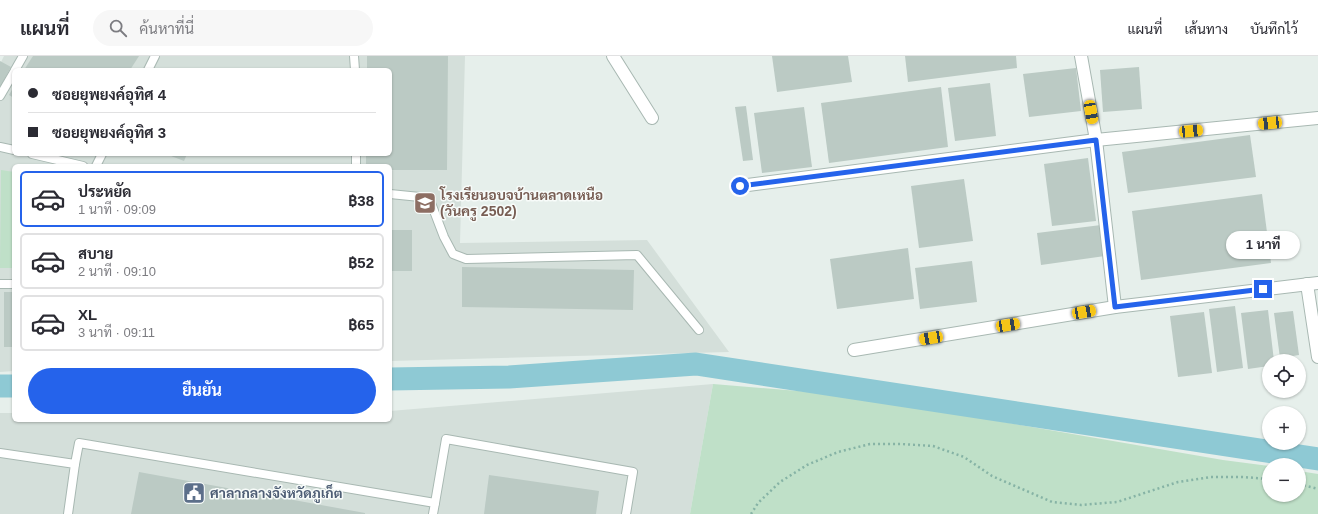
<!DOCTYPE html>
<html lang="th">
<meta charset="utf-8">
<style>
body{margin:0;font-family:Arial,Sarabun,sans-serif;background:#f7f7f7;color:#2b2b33;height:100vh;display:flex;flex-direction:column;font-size:15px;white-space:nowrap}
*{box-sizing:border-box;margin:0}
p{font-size:13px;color:#7c7c81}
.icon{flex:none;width:22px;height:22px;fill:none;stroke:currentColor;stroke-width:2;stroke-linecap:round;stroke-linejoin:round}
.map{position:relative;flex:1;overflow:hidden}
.sheet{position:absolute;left:12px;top:108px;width:380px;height:258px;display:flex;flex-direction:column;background:#fff;border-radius:6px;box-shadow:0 1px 3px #0004}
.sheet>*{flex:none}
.guide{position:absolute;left:12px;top:12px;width:380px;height:88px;border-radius:6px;box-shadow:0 1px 3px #0004;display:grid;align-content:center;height:88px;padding:0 16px;background:#fff}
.tools{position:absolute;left:1262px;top:298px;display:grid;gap:8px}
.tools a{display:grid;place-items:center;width:44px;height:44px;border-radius:50%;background:#fff;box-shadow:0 1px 3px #0004;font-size:20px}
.end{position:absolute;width:18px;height:18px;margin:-9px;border:5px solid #2563eb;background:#fff;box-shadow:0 0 0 2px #fff}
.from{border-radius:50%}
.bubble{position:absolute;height:28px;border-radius:14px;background:#fff;box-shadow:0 1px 3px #0004;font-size:13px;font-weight:700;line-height:28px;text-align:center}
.car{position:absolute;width:12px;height:24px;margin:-12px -6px;border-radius:5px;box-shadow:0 0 3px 1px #0007;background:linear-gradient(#f5c518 24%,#345 0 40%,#f5c518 0 76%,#345 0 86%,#f5c518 0)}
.guide b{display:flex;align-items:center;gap:14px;height:38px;font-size:15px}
.guide b+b{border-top:1px solid #e1e1e2}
.guide i{width:10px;height:10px;background:#2b2b33}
ul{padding:7px 0 0;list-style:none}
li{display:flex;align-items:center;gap:12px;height:56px;margin:0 8px 6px;padding:0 8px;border:2px solid #e1e1e2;border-radius:6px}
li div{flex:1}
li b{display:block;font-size:15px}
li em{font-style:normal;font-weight:700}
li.selected{border-color:#2563eb}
li>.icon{width:36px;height:36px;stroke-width:1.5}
.primary-button{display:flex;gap:8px;margin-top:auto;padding:8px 16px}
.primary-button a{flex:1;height:46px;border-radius:24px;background:#2563eb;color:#fff;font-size:16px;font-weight:700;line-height:46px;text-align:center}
header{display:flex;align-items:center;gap:24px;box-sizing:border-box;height:56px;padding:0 20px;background:#fff;border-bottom:1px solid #e1e1e2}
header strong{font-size:19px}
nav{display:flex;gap:22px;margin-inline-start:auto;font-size:14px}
.search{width:280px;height:36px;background:#f7f7f7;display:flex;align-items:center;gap:10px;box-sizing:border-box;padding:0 14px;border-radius:22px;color:#7c7c81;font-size:15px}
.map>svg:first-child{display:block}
</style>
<header>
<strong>แผนที่</strong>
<div class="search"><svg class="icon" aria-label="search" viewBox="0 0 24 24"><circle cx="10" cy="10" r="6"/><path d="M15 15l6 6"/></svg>ค้นหาที่นี่</div>
<nav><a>แผนที่</a><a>เส้นทาง</a><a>บันทึกไว้</a></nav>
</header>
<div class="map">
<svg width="1318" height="458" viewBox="0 0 1318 458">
<rect width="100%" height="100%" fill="#e6efeb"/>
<!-- built -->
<g fill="#d4dfda" fill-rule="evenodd">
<path d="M4,0H465L460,187L647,184L729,296L390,305V110H14V315L0,316V8ZM14,14H390V98H14Z"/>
<path d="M713,328L690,458H0V357H14V364H390V355Z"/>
</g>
<!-- green -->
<g fill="#bfe0c8">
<path d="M1,114L14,116V212H0Z"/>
<path d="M713,328L847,339L1223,404L1269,410V439H1299V415L1318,418V458H690Z"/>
</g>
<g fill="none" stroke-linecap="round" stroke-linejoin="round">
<!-- canal -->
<g stroke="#8ec9d4" stroke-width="23">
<path d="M390,323L509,321L696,308L1318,403"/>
<path d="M0,330H14"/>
</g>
</g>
<!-- building -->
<g fill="#bbcac4">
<path d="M33,0H139L130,14H24Z"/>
<path d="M367,0H448L447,114H390V110H366V98H390V14H367Z"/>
<path d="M772,0H848L852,26L777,36Z"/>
<path d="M905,0H1016L1017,12L908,26Z"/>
<path d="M0,5L11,11L0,31Z"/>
<path d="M1139,11L1142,53L1103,56L1100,14Z"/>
<path d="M1076,12L1081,55L1029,61L1023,18Z"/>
<path d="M990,27L996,80L955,85L948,32Z"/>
<path d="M14,30V42L9,39Z"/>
<path d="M941,31L948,91L829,107L821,47Z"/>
<path d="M746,50L753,104L743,105L735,51Z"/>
<path d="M804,51L812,111L762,117L754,57Z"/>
<path d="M1250,79L1256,121L1128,137L1122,96Z"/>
<path d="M166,98H187L184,105Z"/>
<path d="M1088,102L1096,165L1052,170L1044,108Z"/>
<path d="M964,123L973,185L919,192L911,130Z"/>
<path d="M1262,138L1271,207L1141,224L1132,155Z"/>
<path d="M1101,169L1105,200L1041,209L1037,177Z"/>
<rect x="390" y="174" width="22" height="41"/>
<path d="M908,192L914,243L837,253L830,203Z"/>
<path d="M972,205L977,246L920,253L915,212Z"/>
<path d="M462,211L634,214L633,254L462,251Z"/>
<rect x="4" y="236" width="10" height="55"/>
<path d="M1235,250L1243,312L1217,316L1209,253Z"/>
<path d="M1268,254L1274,305H1269V310L1248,313L1241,257Z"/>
<path d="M1293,255L1299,299L1280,302L1274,257Z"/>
<path d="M1204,256L1212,317L1178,321L1170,260Z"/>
<path d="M139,416L365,457V458H131Z"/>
<path d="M489,419L599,435L596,458H484Z"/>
</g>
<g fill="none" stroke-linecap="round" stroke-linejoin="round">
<!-- lane casing -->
<g stroke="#a8b8b2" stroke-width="10">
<g id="lane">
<path d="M354,0L355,14"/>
<path d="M15,14L23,0"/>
<path d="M148,14L155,0"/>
<path d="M0,40L14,16"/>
<path d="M0,91L14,94"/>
<path d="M32,98L83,110"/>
<path d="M356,98V110"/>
<path d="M96,110L102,98"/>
<path d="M390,138L420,141L431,147L444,181L453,198L466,203L637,199L699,274"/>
<path d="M0,228H14"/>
<path d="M0,397L75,408L68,458"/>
<path d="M75,408L79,387L435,447L433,458"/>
<path d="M435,447L446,383L633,416L626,458"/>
</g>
</g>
<!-- street casing -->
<g stroke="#a8b8b2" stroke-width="14">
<g id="street">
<path d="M613,0L652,62"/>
<path d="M1081,0L1096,84L1115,251"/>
<path d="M740,130L1096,84L1318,62"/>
<path d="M1307,228L1318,301"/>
<path d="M854,294L1115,251L1318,227"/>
</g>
</g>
<!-- path -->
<g stroke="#86b3a5" stroke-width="2.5" stroke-dasharray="2 3" stroke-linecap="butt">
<path d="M1299,428L1318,433"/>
<path d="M751,458L758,447L780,426L807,409L838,396L870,388H901L933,390L964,401L992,420L1052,446L1081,449L1117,446L1178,426L1211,421H1243L1269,423"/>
</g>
<!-- lane -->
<use href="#lane" stroke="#fff" stroke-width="8"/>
<!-- street -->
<use href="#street" stroke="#fff" stroke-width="12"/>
</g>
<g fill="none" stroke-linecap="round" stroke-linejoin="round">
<!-- route -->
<path stroke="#2563eb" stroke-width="5" d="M740,130L1096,84L1115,251L1263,233"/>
</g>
<!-- icons -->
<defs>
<g id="school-square" transform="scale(1.15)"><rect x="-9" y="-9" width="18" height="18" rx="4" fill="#8d6e63" stroke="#f7fbf9"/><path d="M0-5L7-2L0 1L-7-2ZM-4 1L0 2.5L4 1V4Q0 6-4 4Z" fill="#fff"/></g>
<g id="civic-square" transform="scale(1.15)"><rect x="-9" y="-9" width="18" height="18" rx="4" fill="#5c6f8a" stroke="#f7fbf9"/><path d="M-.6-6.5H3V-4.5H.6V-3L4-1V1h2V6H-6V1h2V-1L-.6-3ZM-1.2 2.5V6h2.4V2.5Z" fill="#fff"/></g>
</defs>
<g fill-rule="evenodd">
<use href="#school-square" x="425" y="147"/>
<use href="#civic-square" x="194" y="437"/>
</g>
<g text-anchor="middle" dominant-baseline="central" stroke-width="3" stroke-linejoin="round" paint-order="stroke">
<!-- education labels -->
<g font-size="14" font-weight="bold" fill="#785e54" stroke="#f7fbf9" text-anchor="start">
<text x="440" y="139">โรงเรียนอบจบ้านตลาดเหนือ<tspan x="440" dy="16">(วันครู 2502)</tspan></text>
</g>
<!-- service labels -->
<g font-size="14" font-weight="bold" fill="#4e5e75" stroke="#f7fbf9" text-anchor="start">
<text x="210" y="437">ศาลากลางจังหวัดภูเก็ต</text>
</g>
</g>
</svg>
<div class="tools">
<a><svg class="icon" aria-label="locate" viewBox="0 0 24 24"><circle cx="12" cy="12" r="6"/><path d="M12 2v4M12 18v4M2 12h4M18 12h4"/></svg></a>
<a>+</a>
<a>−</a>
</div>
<i class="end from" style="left:740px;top:130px"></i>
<i class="end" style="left:1263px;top:233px"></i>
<div class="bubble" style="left:1226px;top:175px;width:74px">1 นาที</div>
<i class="car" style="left:1091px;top:56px;rotate:170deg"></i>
<i class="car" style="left:1270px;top:67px;rotate:264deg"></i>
<i class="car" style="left:1191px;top:75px;rotate:85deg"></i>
<i class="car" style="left:1084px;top:256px;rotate:80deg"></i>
<i class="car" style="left:1008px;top:269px;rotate:81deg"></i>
<i class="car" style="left:931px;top:282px;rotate:260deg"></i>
<div class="guide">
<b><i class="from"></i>ซอยยุพยงค์อุทิศ 4</b>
<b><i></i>ซอยยุพยงค์อุทิศ 3</b>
</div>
<section class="sheet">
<ul>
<li class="selected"><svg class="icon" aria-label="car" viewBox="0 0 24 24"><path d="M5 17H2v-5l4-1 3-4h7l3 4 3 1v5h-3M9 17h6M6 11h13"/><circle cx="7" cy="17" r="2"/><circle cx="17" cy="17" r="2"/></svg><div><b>ประหยัด</b><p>1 นาที · 09:09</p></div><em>฿38</em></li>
<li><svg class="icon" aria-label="car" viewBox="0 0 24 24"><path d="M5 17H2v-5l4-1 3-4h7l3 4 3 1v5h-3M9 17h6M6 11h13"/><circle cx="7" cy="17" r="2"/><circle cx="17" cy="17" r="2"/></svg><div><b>สบาย</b><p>2 นาที · 09:10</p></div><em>฿52</em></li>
<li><svg class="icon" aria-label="car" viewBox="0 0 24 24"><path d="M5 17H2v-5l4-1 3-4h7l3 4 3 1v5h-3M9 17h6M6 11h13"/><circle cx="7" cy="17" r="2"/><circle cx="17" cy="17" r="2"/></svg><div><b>XL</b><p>3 นาที · 09:11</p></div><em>฿65</em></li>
</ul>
<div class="primary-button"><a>ยืนยัน</a></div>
</section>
</div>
